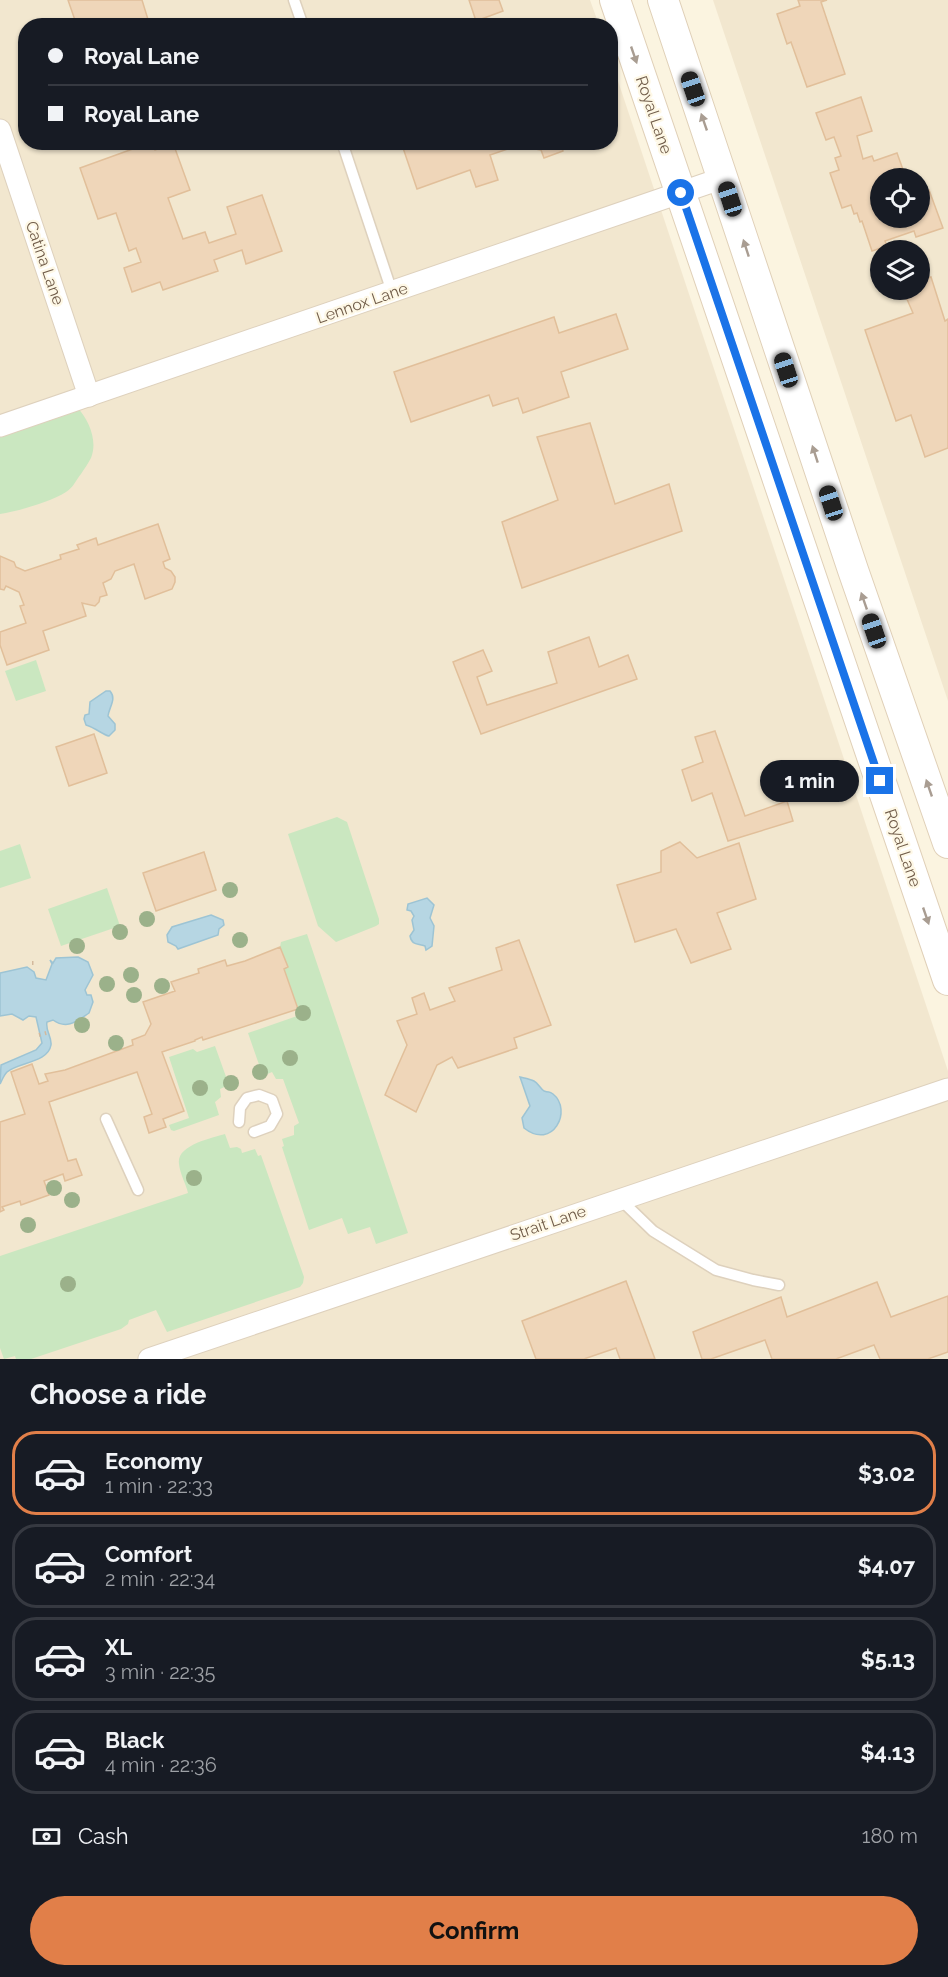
<!DOCTYPE html>
<meta charset="utf-8">
<style>
body{margin:0;font-family:Raleway,sans-serif;background:#20242c;color:#f1f3f6;height:100vh;display:flex;flex-direction:column;font-size:22px;white-space:nowrap}
*{box-sizing:border-box;margin:0}
p{font-size:20px;color:#9ea1a6}
.icon{flex:none;width:33px;height:33px;fill:none;stroke:currentColor;stroke-width:2;stroke-linecap:round;stroke-linejoin:round}
.map{position:relative;height:1359px;overflow:hidden}
.side{display:flex;flex-direction:column;background:#171b24;flex:1}
.side>*{flex:none}
.hud{position:absolute;left:18px;top:18px;width:600px;height:132px;border-radius:24px;box-shadow:0 2px 4px #0004;display:grid;align-content:center;height:132px;padding:0 30px;background:#171b24}
.tools{position:absolute;left:870px;top:168px;display:grid;gap:12px}
.tools a{display:grid;place-items:center;width:60px;height:60px;border-radius:50%;background:#171b24;box-shadow:0 2px 4px #0004;font-size:30px}
.end{position:absolute;width:27px;height:27px;margin:-14px;border:8px solid #1a73e8;background:#fff;box-shadow:0 0 0 3px #fff}
.from{border-radius:50%}
.bubble{position:absolute;height:42px;border-radius:21px;background:#171b24;box-shadow:0 2px 4px #0004;font-size:20px;font-weight:700;line-height:42px;text-align:center}
.car{position:absolute;width:18px;height:36px;margin:-18px -9px;border-radius:8px;box-shadow:0 0 4px 2px #0007;background:linear-gradient(#222 24%,#8ab4d8 0 40%,#222 0 76%,#8ab4d8 0 86%,#222 0)}
.hud b{display:flex;align-items:center;gap:21px;height:57px;font-size:22px}
.hud b+b{border-top:2px solid #363941}
.hud i{width:15px;height:15px;background:#f1f3f6}
ul{padding:0;list-style:none}
li{display:flex;align-items:center;gap:18px;height:84px;margin:0 12px 9px;padding:0 18px;border:3px solid #363941;border-radius:24px}
li div{flex:1}
li b{display:block;font-size:22px}
li em{font-style:normal;font-weight:700}
li.selected{border-color:#e17f49}
li>.icon{width:54px;height:54px;stroke-width:1.5}
h2{padding:0 30px;font-size:27px;line-height:72px}
.pay{display:flex;align-items:center;gap:15px;height:66px;padding:0 30px;font-size:22px}
.pay p{margin-inline-start:auto}
.cta{display:flex;gap:12px;margin-top:auto;padding:12px 30px}
.cta a{flex:1;height:69px;border-radius:36px;background:#e17f49;color:#111;font-size:24px;font-weight:700;line-height:69px;text-align:center}
.map>svg:first-child{display:block}
</style>
<div class="map">
<svg width="948" height="1359" viewBox="0 0 948 1359">
<rect width="100%" height="100%" fill="#fbf4e0"/>
<!-- residential -->
<g fill="#f2e7cf" fill-rule="evenodd">
<path d="M0,0H590L599,25L26,26V142H610L611,60L948,1071V1359H0Z"/>
<path d="M713,0H948V701ZM880,178H920V218H880ZM880,250H920V290H880Z"/>
</g>
<!-- green -->
<g fill="#cae7c0">
<path d="M77,407C89,420 98,441 91,458C88,464 84,469 81,474C76,480 73,488 66,492C50,502 19,511 0,514V433Z"/>
<path d="M36,660L46,691L16,701L5,671Z"/>
<path d="M337,817L347,822L379,919V924L376,926L336,942L318,926L288,834Z"/>
<path d="M20,844L31,878L0,888V851Z"/>
<path d="M107,888L120,926L61,946L48,909Z"/>
<path d="M307,934L408,1233L376,1244L370,1227L348,1234L342,1218L309,1230L282,1147L284,1146L282,1139L294,1135V1126L299,1123L283,1079H276L272,1072L263,1076L248,1033L300,1015L284,969L288,967L280,947L281,942Z"/>
<path d="M215,1046L229,1085L220,1089L221,1097L215,1102L219,1115L174,1131L171,1130L169,1125L189,1118L169,1057L193,1049L197,1052Z"/>
<path d="M225,1134L230,1148L237,1147L241,1149L242,1153L255,1149L258,1156L261,1155L304,1277L303,1283L300,1287L167,1332L156,1310L129,1320L128,1324L121,1329L31,1359H16L15,1356L4,1359L0,1348V1256L188,1193C186,1184 180,1174 179,1164C176,1145 212,1138 225,1134Z"/>
</g>
<!-- water -->
<g fill="#b6d6e3" stroke="#9dc4d4" stroke-width="1.5">
<path d="M106,691H110C117,699 109,707 108,716L115,724V730L109,736C103,735 96,728 86,725L84,719L85,715L89,714L90,702Z"/>
<path d="M427,898L434,905L430,918L434,926L432,946L426,950L425,946C418,943 412,946 410,936L414,930L412,920L414,916L411,911L407,910L408,904Z"/>
<path d="M211,915L223,920L224,925L219,929L218,935L178,949L176,946L168,942L167,935L172,927Z"/>
<path d="M78,957L88,962L93,975L85,990L87,995H91L93,1002L89,1013C77,1021 67,1030 53,1020L47,1022C45,1030 52,1037 51,1045C48,1063 18,1062 7,1072C4,1075 2,1080 0,1084L1,1065L36,1050L42,1043L36,1017L29,1016L23,1020L12,1014L0,1016V973L27,967L34,972L36,978L46,980L52,964L50,960L53,963L56,958Z"/>
<path d="M520,1077C524,1078 530,1079 534,1081C538,1083 540,1088 544,1091C550,1093 549,1091 553,1094C573,1110 553,1151 524,1128L522,1118L530,1106Z"/>
</g>
<!-- building -->
<g fill="#efd6b9" stroke="#e1bf9a" stroke-width="1.5">
<path d="M68,0H142L150,26H77Z"/>
<path d="M469,0H499L503,11L476,21Z"/>
<path d="M798,0H827L821,2L845,74L807,87L791,42L787,44L777,14L800,6Z"/>
<path d="M861,97L872,131L857,136L863,159L872,156L874,161L897,153L906,178H880V218H920V193L929,190L943,228L916,237L914,231L885,241L887,246L872,251L862,221L860,222L857,213L854,214L851,205L842,208L830,173L839,170L835,158L841,156L834,137L826,140L816,113Z"/>
<path d="M152,142L155,150L173,143L190,190L168,198L183,239L205,232L209,243L236,234L227,207L262,195L282,251L246,264L242,250L214,260L218,271L163,290L160,282L132,292L124,268L141,262L136,248L129,251L116,213L98,219L80,168Z"/>
<path d="M401,142H561L563,151L544,158L541,150L517,146L490,155L498,180L476,187L470,170L417,189Z"/>
<path d="M931,277L945,321L948,319V448L925,457L911,415L896,421L865,330L913,313L903,290H920V280Z"/>
<path d="M616,314L628,349L561,372L569,397L523,413L518,398L493,406L489,395L411,422L394,372L554,317L559,333Z"/>
<path d="M590,423L615,504L669,484L682,531L522,588L502,522L558,500L537,437Z"/>
<path d="M158,524L170,559L163,562L165,568L171,571L175,577V582L172,589L145,599L134,564L115,571L111,579L103,583L107,595L100,597L99,602L95,606L82,603L86,616L43,631L49,650L7,665L0,645V632L26,623L20,606L24,605L19,592L6,586L4,590L0,589V556L14,562L16,567L25,571L61,559L60,555L79,549L77,545L96,538L98,545Z"/>
<path d="M589,637L599,667L628,655L637,679L481,734L453,662L483,650L492,671L477,677L487,705L557,683L548,652Z"/>
<path d="M715,731L745,816L787,801L793,821L728,841L712,793L692,801L682,770L703,762L695,737Z"/>
<path d="M94,734L107,773L69,786L56,747Z"/>
<path d="M680,842L697,858L739,843L756,899L717,913L731,949L691,963L676,929L635,942L617,885L661,872V851Z"/>
<path d="M204,852L216,890L156,911L143,873Z"/>
<path d="M519,940L551,1025L514,1038L517,1048L458,1068L452,1057L437,1065L416,1112L385,1095L407,1045L397,1021L417,1014L412,998L424,993L430,1010L455,1001L449,988L502,970L496,948Z"/>
<path d="M280,947L288,967L284,969L298,1009L203,1040L202,1037L195,1040V1041L162,1052L184,1111L163,1119L166,1127L149,1133L144,1117L152,1114L137,1072L49,1102L68,1161L76,1159L82,1175L65,1181L63,1174L44,1181L49,1195L21,1205L20,1201L2,1207L4,1210L0,1212V1122L25,1114L11,1072L32,1064L39,1084L48,1081L45,1074L65,1070L133,1045L132,1040L145,1035L151,1024L143,1002L175,991L171,982L199,973L198,969L225,960L227,966L245,961Z"/>
<path d="M626,1281L655,1359H620L616,1348L584,1359H536L522,1321Z"/>
<path d="M877,1282L891,1317L948,1296V1352L928,1359H880L874,1345L836,1359H772L765,1340L711,1359H702L693,1332L781,1297L787,1317Z"/>
</g>
<g fill="none" stroke-linecap="round" stroke-linejoin="round">
<!-- lane casing -->
<g stroke="#ded1bd" stroke-width="13">
<g id="lane">
<path d="M294,0L303,26"/>
<path d="M342,142L392,292"/>
<path d="M106,1119L138,1190"/>
<path d="M239,1122L240,1108L247,1098L259,1095L272,1100L277,1114L270,1126L254,1132"/>
<path d="M620,1199L653,1231L716,1270L753,1280L779,1285"/>
</g>
</g>
<!-- street casing -->
<g stroke="#ded1bd" stroke-width="23">
<g id="street">
<path d="M0,130L89,396"/>
<path d="M0,426L723,178"/>
<path d="M149,1359L948,1089"/>
</g>
</g>
<!-- secondary casing -->
<g stroke="#e0d0b8" stroke-width="32">
<g id="secondary">
<path d="M615,0L948,980"/>
<path d="M663,0L853,570L948,843"/>
</g>
</g>
<!-- path -->
<g stroke="#d3b99d" stroke-width="4" stroke-dasharray="1.5 4.5" stroke-linecap="butt">
<path d="M32,963H38"/>
<path d="M39,1035L50,1032"/>
</g>
<!-- lane -->
<use href="#lane" stroke="#fff" stroke-width="10"/>
<!-- street -->
<use href="#street" stroke="#fff" stroke-width="21"/>
<!-- secondary -->
<use href="#secondary" stroke="#fff" stroke-width="30"/>
</g>
<!-- trees -->
<g fill="#9bb18a">
<circle cx="230" cy="890" r="8"/>
<circle cx="147" cy="919" r="8"/>
<circle cx="120" cy="932" r="8"/>
<circle cx="240" cy="940" r="8"/>
<circle cx="77" cy="946" r="8"/>
<circle cx="131" cy="975" r="8"/>
<circle cx="107" cy="984" r="8"/>
<circle cx="162" cy="986" r="8"/>
<circle cx="134" cy="995" r="8"/>
<circle cx="303" cy="1013" r="8"/>
<circle cx="82" cy="1025" r="8"/>
<circle cx="116" cy="1043" r="8"/>
<circle cx="290" cy="1058" r="8"/>
<circle cx="260" cy="1072" r="8"/>
<circle cx="231" cy="1083" r="8"/>
<circle cx="200" cy="1088" r="8"/>
<circle cx="194" cy="1178" r="8"/>
<circle cx="54" cy="1188" r="8"/>
<circle cx="72" cy="1200" r="8"/>
<circle cx="28" cy="1225" r="8"/>
<circle cx="68" cy="1284" r="8"/>
</g>
<!-- one-way arrows -->
<defs><path id="oneway-solid" d="M-6-.8H1V-3.2L6.5 0L1 3.2V.8H-6Z" transform="scale(1.5)"/></defs>
<g fill="#a99d92">
<use href="#oneway-solid" transform="translate(634 55) rotate(71)"/>
<use href="#oneway-solid" transform="translate(704 122) rotate(-109)"/>
<use href="#oneway-solid" transform="translate(746 248) rotate(-108)"/>
<use href="#oneway-solid" transform="translate(815 454) rotate(-108)"/>
<use href="#oneway-solid" transform="translate(864 601) rotate(-109)"/>
<use href="#oneway-solid" transform="translate(929 788) rotate(-109)"/>
<use href="#oneway-solid" transform="translate(926 916) rotate(71)"/>
</g>
<g fill="none" stroke-linecap="round" stroke-linejoin="round">
<!-- route -->
<path stroke="#1a73e8" stroke-width="8" d="M681,193L880,781"/>
</g>
<g text-anchor="middle" dominant-baseline="central" stroke-width="4.5" stroke-linejoin="round" paint-order="stroke">
<!-- street labels -->
<g font-size="16" fill="#705c49" stroke="#fef8e6">
<text transform="translate(654 115) rotate(71)">Royal Lane</text>
<text transform="translate(45 263) rotate(71)">Catina Lane</text>
<text transform="translate(362 303) rotate(-19)">Lennox Lane</text>
<text transform="translate(903 848) rotate(71)">Royal Lane</text>
<text transform="translate(548 1223) rotate(-19)">Strait Lane</text>
</g>
</g>
</svg>
<div class="tools">
<a><svg class="icon" aria-label="locate" viewBox="0 0 24 24"><circle cx="12" cy="12" r="6"/><path d="M12 2v4M12 18v4M2 12h4M18 12h4"/></svg></a>
<a><svg class="icon" aria-label="layers" viewBox="0 0 24 24"><path d="M12 4l9 5-9 5-9-5zM3 14l9 5 9-5"/></svg></a>
</div>
<i class="end from" style="left:681px;top:193px"></i>
<i class="end" style="left:880px;top:781px"></i>
<div class="bubble" style="left:760px;top:760px;width:99px">1 min</div>
<i class="car" style="left:693px;top:89px;rotate:341deg"></i>
<i class="car" style="left:730px;top:199px;rotate:342deg"></i>
<i class="car" style="left:786px;top:370px;rotate:342deg"></i>
<i class="car" style="left:831px;top:503px;rotate:342deg"></i>
<i class="car" style="left:874px;top:631px;rotate:341deg"></i>
<div class="hud">
<b><i class="from"></i>Royal Lane</b>
<b><i></i>Royal Lane</b>
</div>
</div>
<section class="side">
<h2>Choose a ride</h2>
<ul>
<li class="selected"><svg class="icon" aria-label="car" viewBox="0 0 24 24"><path d="M5 17H2v-5l4-1 3-4h7l3 4 3 1v5h-3M9 17h6M6 11h13"/><circle cx="7" cy="17" r="2"/><circle cx="17" cy="17" r="2"/></svg><div><b>Economy</b><p>1 min · 22:33</p></div><em>$3.02</em></li>
<li><svg class="icon" aria-label="car" viewBox="0 0 24 24"><path d="M5 17H2v-5l4-1 3-4h7l3 4 3 1v5h-3M9 17h6M6 11h13"/><circle cx="7" cy="17" r="2"/><circle cx="17" cy="17" r="2"/></svg><div><b>Comfort</b><p>2 min · 22:34</p></div><em>$4.07</em></li>
<li><svg class="icon" aria-label="car" viewBox="0 0 24 24"><path d="M5 17H2v-5l4-1 3-4h7l3 4 3 1v5h-3M9 17h6M6 11h13"/><circle cx="7" cy="17" r="2"/><circle cx="17" cy="17" r="2"/></svg><div><b>XL</b><p>3 min · 22:35</p></div><em>$5.13</em></li>
<li><svg class="icon" aria-label="car" viewBox="0 0 24 24"><path d="M5 17H2v-5l4-1 3-4h7l3 4 3 1v5h-3M9 17h6M6 11h13"/><circle cx="7" cy="17" r="2"/><circle cx="17" cy="17" r="2"/></svg><div><b>Black</b><p>4 min · 22:36</p></div><em>$4.13</em></li>
</ul>
<div class="pay"><svg class="icon" aria-label="cash" viewBox="0 0 24 24"><path d="M3 7h18v10H3z"/><circle cx="12" cy="12" r="2"/></svg>Cash<p>180 m</p></div>
<div class="cta"><a>Confirm</a></div>
</section>
